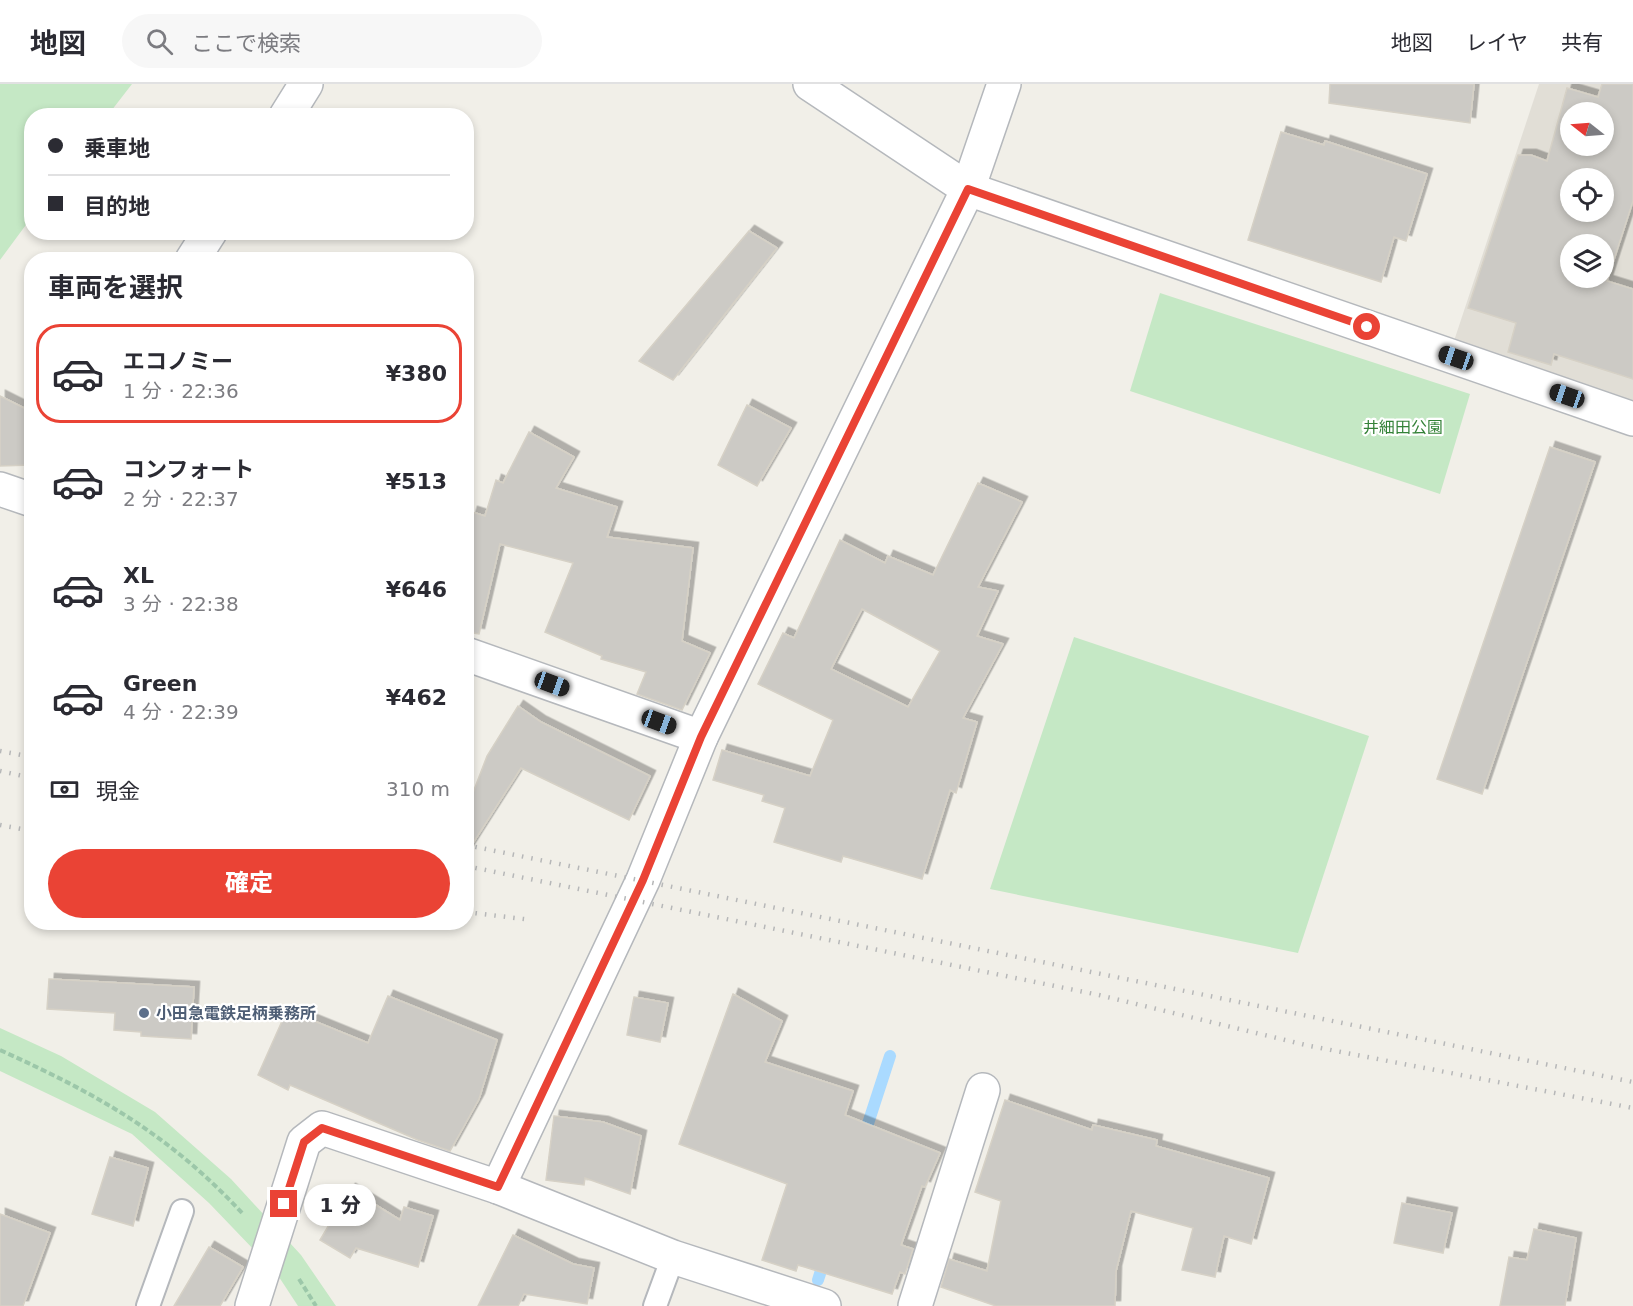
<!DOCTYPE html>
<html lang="ja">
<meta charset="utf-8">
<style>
body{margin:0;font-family:"DejaVu Sans","Noto Sans JP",sans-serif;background:#f7f7f7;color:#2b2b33;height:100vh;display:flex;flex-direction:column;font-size:22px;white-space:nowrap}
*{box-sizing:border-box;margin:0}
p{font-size:20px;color:#7c7c81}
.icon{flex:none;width:33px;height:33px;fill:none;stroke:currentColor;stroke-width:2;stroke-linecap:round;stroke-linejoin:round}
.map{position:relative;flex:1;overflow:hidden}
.details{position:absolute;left:24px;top:168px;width:450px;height:678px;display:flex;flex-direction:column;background:#fff;border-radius:24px;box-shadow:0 3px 9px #0003}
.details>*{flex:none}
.banner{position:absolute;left:24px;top:24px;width:450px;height:132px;border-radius:24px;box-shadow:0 3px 9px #0003;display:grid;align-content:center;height:132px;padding:0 24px;background:#fff}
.needle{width:39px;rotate:287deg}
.controls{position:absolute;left:1560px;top:18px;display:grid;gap:12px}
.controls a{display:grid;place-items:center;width:54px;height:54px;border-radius:50%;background:#fff;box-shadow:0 3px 9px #0003;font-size:30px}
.end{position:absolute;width:27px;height:27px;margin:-14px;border:8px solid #ea4335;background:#fff;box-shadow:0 0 0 3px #fff}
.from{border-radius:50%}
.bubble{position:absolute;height:42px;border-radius:21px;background:#fff;box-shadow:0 3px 9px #0003;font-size:20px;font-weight:800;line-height:42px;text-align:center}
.car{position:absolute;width:18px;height:36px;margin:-18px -9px;border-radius:8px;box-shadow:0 0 4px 2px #0007;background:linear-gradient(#222 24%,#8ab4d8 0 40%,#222 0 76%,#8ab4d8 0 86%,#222 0)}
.banner b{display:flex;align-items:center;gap:21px;height:57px;font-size:22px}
.banner b+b{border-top:2px solid #e1e1e2}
.banner i{width:15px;height:15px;background:#2b2b33}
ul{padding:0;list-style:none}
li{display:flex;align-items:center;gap:18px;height:99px;margin:0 12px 9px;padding:0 12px;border:3px solid transparent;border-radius:24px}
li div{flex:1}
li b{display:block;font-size:22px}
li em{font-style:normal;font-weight:800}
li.current{border-color:#ea4335}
li>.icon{width:54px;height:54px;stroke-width:1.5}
h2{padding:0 24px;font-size:27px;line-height:72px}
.pay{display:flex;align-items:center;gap:15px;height:66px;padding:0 24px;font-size:22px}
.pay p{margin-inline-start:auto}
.primary-button{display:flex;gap:12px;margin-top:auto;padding:12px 24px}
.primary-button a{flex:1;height:69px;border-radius:36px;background:#ea4335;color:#fff;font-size:24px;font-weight:800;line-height:69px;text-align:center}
header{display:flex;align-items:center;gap:36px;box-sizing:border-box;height:84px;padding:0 30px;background:#fff;border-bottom:2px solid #e1e1e2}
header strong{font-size:28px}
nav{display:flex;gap:33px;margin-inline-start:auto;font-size:21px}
.search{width:420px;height:54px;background:#f7f7f7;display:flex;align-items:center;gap:15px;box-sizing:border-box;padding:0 21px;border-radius:33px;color:#7c7c81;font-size:22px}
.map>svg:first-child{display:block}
</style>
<header>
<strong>地図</strong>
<div class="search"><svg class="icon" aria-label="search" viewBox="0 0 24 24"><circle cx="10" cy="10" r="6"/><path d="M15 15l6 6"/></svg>ここで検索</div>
<nav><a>地図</a><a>レイヤ</a><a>共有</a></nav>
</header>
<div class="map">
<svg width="1633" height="1222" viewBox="0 0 1633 1222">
<defs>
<filter id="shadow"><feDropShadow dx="5.5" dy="-5.5" stdDeviation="0" flood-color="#0004"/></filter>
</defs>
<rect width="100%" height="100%" fill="#f1efe8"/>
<!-- education -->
<path fill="#e1ded6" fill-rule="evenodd" d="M1539,0H1633V317L1453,260ZM1570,28H1604V62H1570ZM1570,94H1604V128H1570ZM1570,160H1604V194H1570Z"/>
<!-- green -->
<g fill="#c5e8c5">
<path d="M0,0H132L108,31L32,32L31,134L0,176Z"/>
<path d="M1160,209L1470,310L1440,410L1130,307Z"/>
<path d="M1074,553L1369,652L1298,869L990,805Z"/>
<path d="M0,944L61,972L155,1028L231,1095L301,1171L336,1222H298L277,1190L209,1119L132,1050L0,987Z"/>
</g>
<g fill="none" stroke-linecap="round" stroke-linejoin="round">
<!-- stream -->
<g stroke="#aadaff" stroke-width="12">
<path d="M863,1055L890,972"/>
<path d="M818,1196L825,1174"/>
</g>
</g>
<!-- building -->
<g fill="#cccac5" stroke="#d6d1c6" stroke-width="1.5" fill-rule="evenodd" filter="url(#shadow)">
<path d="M1330,0H1474L1470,39L1329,19Z"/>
<path d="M1602,0H1633V117L1607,197L1633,205V295L1554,270L1551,281L1508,268L1516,239L1468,224L1518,71H1531L1547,77L1567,4L1598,13ZM1570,28H1604V62H1570ZM1570,94H1604V128H1570ZM1570,160H1604V194H1570Z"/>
<path d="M1281,48L1324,61L1325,57L1427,90L1406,157L1394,153L1381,198L1248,156Z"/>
<path d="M749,147L777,164L673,296L639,277Z"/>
<path d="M0,312L32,328V381L0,382Z"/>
<path d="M747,321L791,344L757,402L718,381Z"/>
<path d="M529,348L574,373L556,404L617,423L607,453L693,464L682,557L710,569L682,626L637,610L646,588L601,575L602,572L545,548L573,479L500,460L479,550L466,548V449L472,428L485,432L496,396L503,399Z"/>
<path d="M1550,363L1595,378L1482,710L1437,695Z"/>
<path d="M978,399L1022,418L978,503L998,507L977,552L1003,560L963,634L977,638L956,709L950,706L922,795L843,772L841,778L774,758L785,724L762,717L764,711L713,696L722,666L810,692L833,636L758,600L783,549L794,554L840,456L885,479L888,472L933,491ZM862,525L940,567L908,623L831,585Z"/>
<path d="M518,622L541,638L650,692L629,736L521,684L466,770V727L487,672Z"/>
<path d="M49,895L194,903L191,955L141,952V948L114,946L115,929L47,925Z"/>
<path d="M733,910L782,937L765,978L853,1007L845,1031L940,1069L925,1103L922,1102L901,1161L913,1165L905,1190L900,1188L892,1210L798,1181L796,1187L762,1176L787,1100L679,1060Z"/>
<path d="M388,912L497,956L479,1015L450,1067L418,1056L290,1001L288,1006L258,991L287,926L368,959Z"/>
<path d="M634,913L668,919L660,958L627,951Z"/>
<path d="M1005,1016L1092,1046L1093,1041L1157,1056L1156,1062L1269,1094L1251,1160L1224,1152L1215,1193L1182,1186L1193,1144L1131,1127L1116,1187L1115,1222H996L941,1203L949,1175L987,1187L1001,1117L975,1108Z"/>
<path d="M554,1032L603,1038L641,1052L630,1110L585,1094L584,1101L546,1096Z"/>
<path d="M110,1073L148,1084L133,1142L92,1130Z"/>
<path d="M350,1105L400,1136L404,1123L433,1132L418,1183L356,1164L350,1174L320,1156Z"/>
<path d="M1402,1119L1452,1129L1443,1169L1394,1159Z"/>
<path d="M0,1130L50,1149L23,1222H0Z"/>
<path d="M1534,1145L1576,1154L1565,1222H1500L1509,1173L1527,1176Z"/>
<path d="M513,1151L573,1180L594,1184L587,1220L524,1210L518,1222H478Z"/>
<path d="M209,1163L243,1183L220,1222H174Z"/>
</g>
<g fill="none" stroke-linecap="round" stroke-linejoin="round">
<!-- service casing -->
<g stroke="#b5b8bc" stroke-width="26">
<g id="service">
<path d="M148,1222L182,1127"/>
<path d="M655,1222L673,1173"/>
</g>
</g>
<!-- minor casing -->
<g stroke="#b5b8bc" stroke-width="36">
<g id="minor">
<path d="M810,0L968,105L1633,335"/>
<path d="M286,32L306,0"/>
<path d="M192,176L210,148"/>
<path d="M0,405L32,416"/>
<path d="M466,570L701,653"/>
<path d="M498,1103L643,796L701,653L968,105L1004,0"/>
<path d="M252,1222L304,1058L322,1044L498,1103L673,1173L824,1222"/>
<path d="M915,1222L983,1006"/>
</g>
</g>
<!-- path -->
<g stroke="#9cc7a9" stroke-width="4" stroke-dasharray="6 3" stroke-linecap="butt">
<path d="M0,966C97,1010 169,1050 243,1130"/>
<path d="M299,1195L316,1222"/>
</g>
<!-- service -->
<use href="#service" stroke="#fff" stroke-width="22"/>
<!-- minor -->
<use href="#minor" stroke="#fff" stroke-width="33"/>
<!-- rail -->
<g stroke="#b6b7b8" stroke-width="4.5" stroke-dasharray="1.5 8" stroke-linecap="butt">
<path d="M0,667L32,673"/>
<path d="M0,687L32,694"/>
<path d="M0,741L32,747"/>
<path d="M466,761L1633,998"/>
<path d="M466,782L1099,911L1310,962L1633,1024"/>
<path d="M466,828L532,836"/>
</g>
</g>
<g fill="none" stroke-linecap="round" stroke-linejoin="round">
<!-- route -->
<path stroke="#ea4335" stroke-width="8" d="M284,1120L304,1058L322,1044L498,1103L643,796L701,653L968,105L1367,243"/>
</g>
<!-- markers -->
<circle fill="#5c6f8a" stroke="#fff" stroke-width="2" cx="144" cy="929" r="6"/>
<g text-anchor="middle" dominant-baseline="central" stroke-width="4.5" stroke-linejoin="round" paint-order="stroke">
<!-- park labels -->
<g font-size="16" fill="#348238" stroke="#fff">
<text x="1403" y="343">井細田公園</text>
</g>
<!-- service labels -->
<g font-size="16" font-weight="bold" fill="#4e5e75" stroke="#fff" text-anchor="start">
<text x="156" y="929">小田急電鉄足柄乗務所</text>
</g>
</g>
</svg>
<div class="controls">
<a><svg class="needle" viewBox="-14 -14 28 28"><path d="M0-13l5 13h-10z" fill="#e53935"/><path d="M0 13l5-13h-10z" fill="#7c7c81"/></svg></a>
<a><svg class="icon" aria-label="locate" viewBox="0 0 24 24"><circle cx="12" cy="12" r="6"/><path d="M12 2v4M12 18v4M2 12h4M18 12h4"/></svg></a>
<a><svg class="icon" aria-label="layers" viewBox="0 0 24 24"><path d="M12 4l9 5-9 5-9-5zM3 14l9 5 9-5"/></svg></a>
</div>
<i class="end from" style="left:1367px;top:243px"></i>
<i class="end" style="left:284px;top:1120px"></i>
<div class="bubble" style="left:304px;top:1100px;width:72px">1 分</div>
<i class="car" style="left:1456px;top:274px;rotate:289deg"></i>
<i class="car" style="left:1567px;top:312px;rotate:289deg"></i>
<i class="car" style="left:552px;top:600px;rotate:110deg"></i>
<i class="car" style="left:659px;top:638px;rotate:110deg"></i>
<div class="banner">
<b><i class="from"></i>乗車地</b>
<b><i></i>目的地</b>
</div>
<section class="details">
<h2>車両を選択</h2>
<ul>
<li class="current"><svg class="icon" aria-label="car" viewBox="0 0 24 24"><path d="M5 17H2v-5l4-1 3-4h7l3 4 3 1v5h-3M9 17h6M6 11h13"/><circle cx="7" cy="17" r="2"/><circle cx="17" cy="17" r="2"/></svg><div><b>エコノミー</b><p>1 分 · 22:36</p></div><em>¥380</em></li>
<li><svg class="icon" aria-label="car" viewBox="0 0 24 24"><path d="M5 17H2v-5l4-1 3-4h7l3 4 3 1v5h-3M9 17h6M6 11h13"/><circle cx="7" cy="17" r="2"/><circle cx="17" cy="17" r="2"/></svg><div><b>コンフォート</b><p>2 分 · 22:37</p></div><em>¥513</em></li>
<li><svg class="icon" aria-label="car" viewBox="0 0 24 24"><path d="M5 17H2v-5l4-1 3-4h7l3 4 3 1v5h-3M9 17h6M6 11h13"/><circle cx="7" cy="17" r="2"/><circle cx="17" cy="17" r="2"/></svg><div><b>XL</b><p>3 分 · 22:38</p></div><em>¥646</em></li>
<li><svg class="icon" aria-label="car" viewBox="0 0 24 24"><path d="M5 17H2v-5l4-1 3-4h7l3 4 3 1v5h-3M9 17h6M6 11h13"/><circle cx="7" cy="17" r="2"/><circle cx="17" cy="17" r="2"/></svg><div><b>Green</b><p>4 分 · 22:39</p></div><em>¥462</em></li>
</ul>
<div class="pay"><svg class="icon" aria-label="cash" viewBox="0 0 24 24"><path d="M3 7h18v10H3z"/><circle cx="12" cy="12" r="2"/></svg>現金<p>310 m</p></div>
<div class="primary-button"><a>確定</a></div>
</section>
</div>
